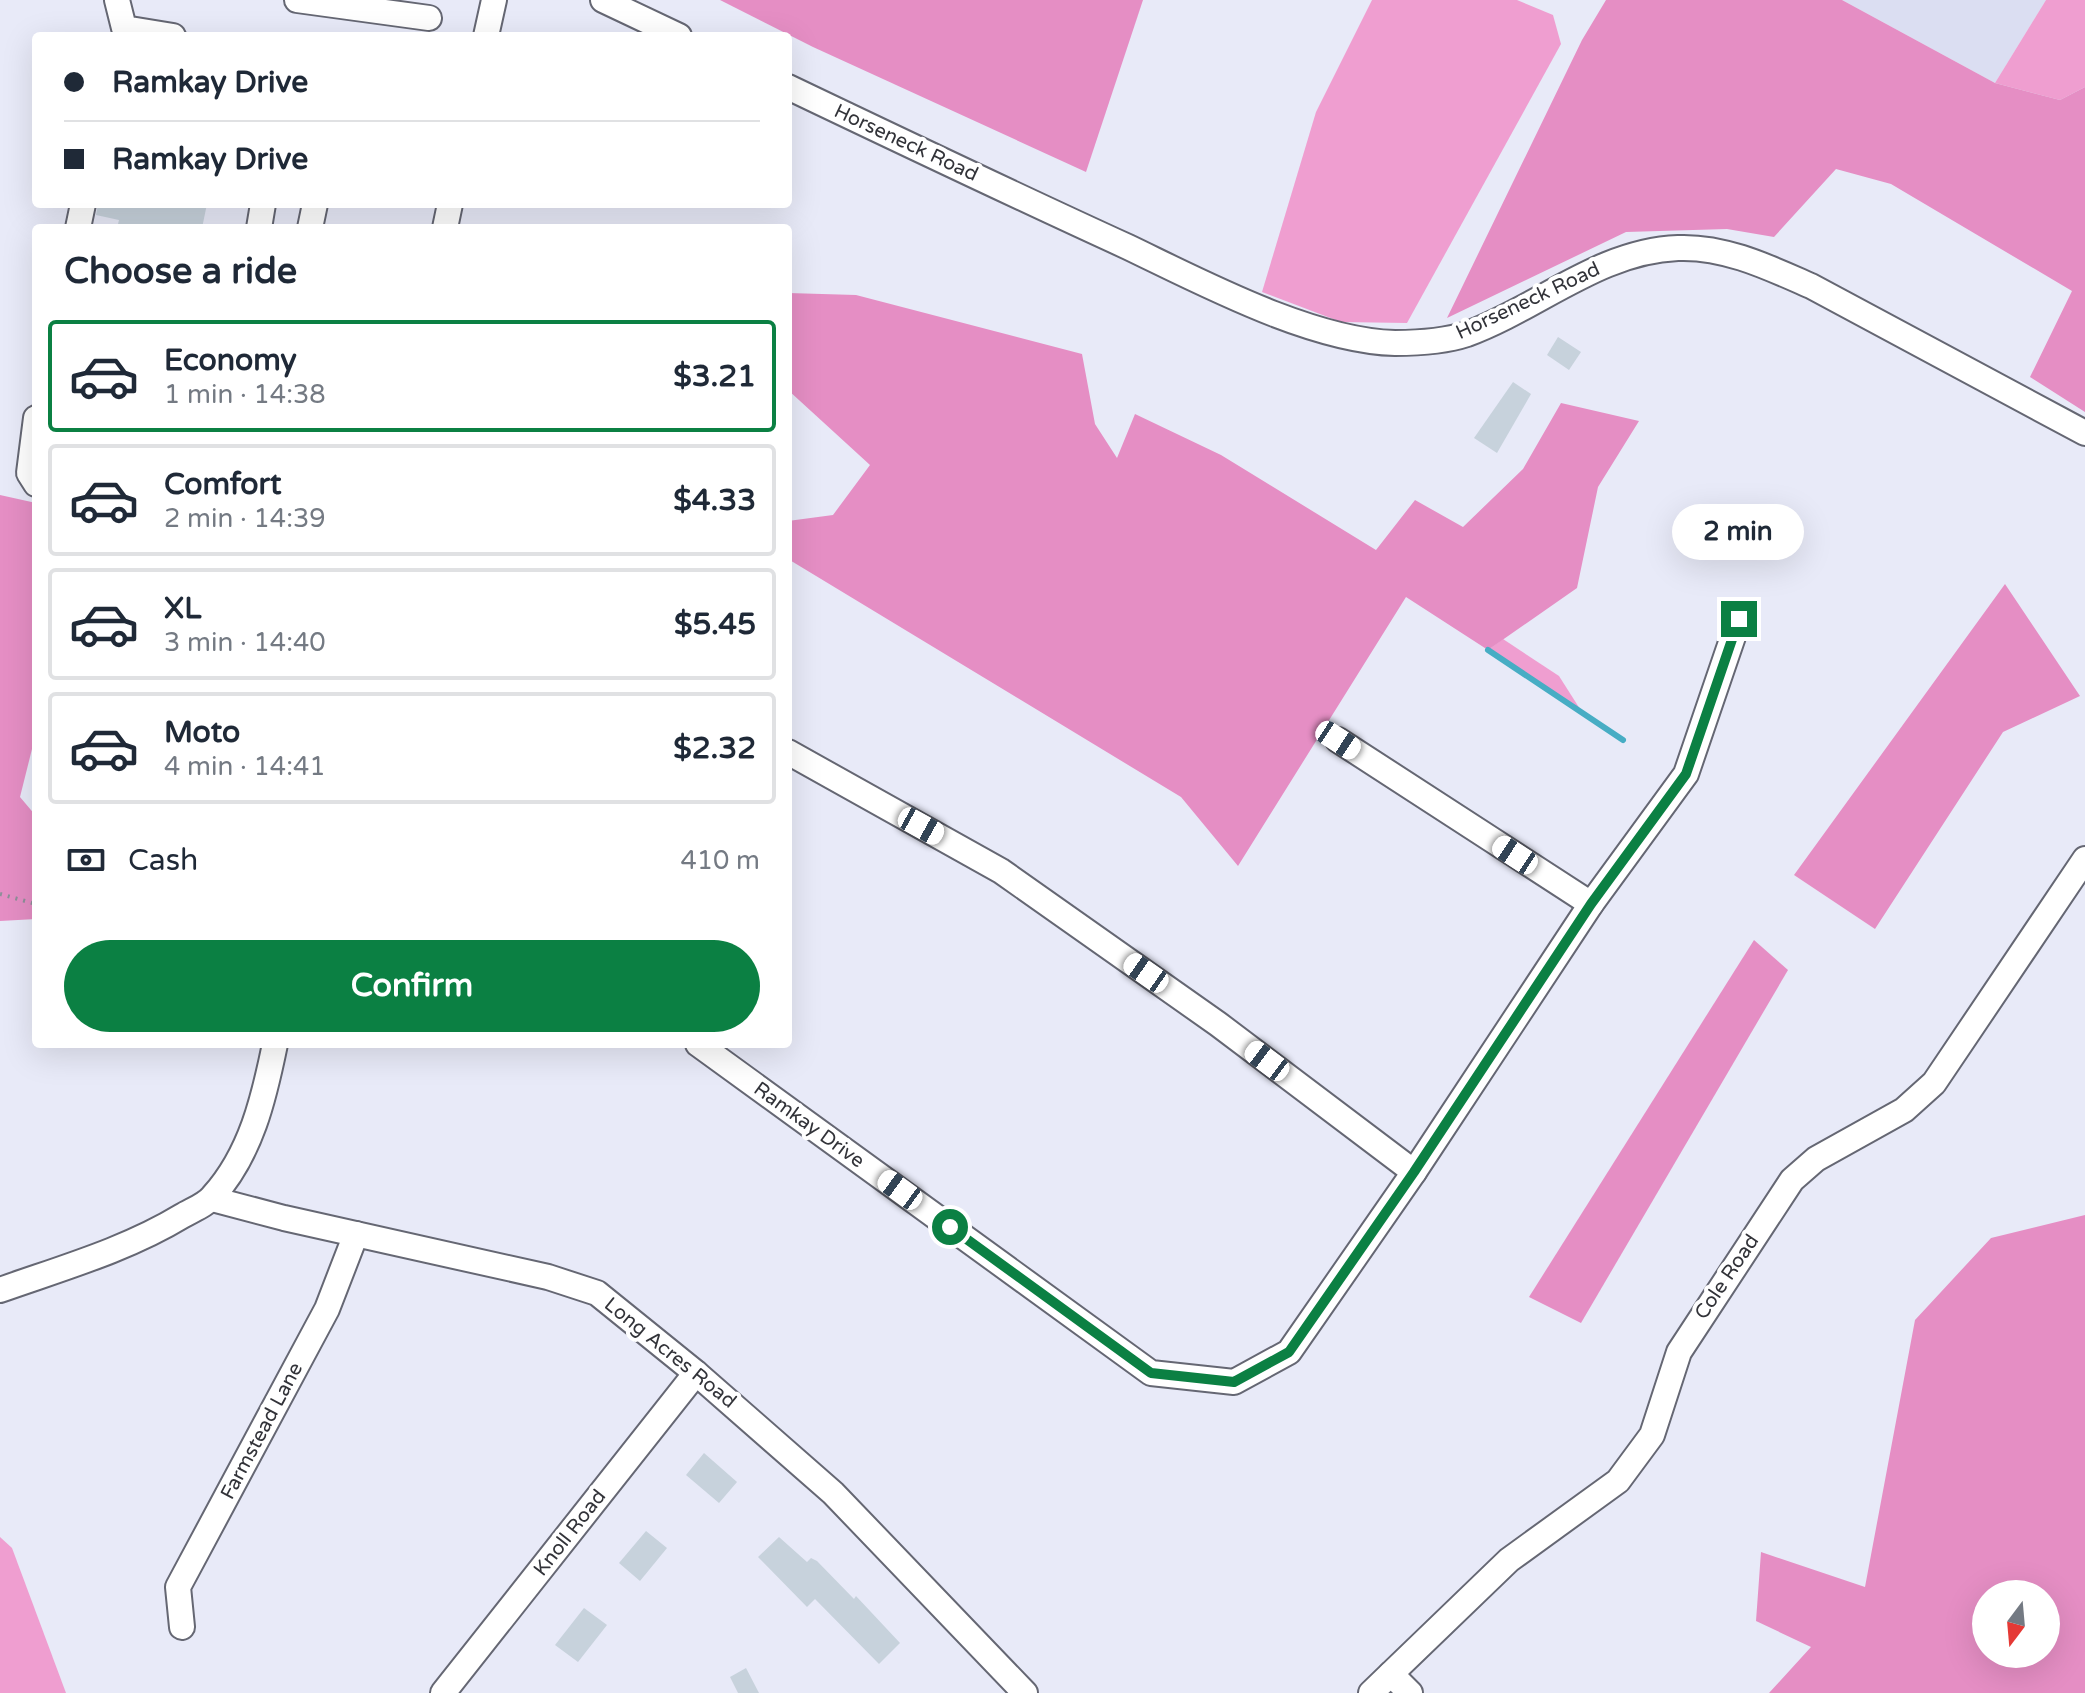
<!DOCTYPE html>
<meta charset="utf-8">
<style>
body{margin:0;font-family:"Varela Round",sans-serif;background:#f6f6f7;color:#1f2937;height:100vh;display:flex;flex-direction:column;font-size:30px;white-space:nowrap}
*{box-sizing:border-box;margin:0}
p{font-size:26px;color:#747a83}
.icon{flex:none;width:44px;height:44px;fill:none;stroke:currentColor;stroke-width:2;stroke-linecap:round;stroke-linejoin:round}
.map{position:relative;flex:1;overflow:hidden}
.sheet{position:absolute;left:32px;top:224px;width:760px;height:824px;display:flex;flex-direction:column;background:#fff;border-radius:8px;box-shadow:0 8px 32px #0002}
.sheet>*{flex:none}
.guide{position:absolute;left:32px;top:32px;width:760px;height:176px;border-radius:8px;box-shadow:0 8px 32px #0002;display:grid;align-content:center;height:176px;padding:0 32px;background:#fff}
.needle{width:52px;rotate:196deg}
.fabs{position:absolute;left:1972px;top:1580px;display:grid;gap:16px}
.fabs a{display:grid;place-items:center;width:88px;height:88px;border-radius:50%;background:#fff;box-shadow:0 8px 32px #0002;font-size:40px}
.end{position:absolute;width:36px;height:36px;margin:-18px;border:10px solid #0b8043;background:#fff;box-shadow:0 0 0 4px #fff}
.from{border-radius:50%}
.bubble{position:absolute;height:56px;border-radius:28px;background:#fff;box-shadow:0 8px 32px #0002;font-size:26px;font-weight:700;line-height:56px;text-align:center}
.car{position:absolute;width:24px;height:48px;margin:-24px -12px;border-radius:10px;box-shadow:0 0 6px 2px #0007;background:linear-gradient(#fff 24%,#345 0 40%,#fff 0 76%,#345 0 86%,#fff 0)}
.guide b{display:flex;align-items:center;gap:28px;height:76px;font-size:30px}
.guide b+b{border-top:2px solid #e0e1e3}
.guide i{width:20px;height:20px;background:#1f2937}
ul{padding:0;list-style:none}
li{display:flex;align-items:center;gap:24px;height:112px;margin:0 16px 12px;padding:0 16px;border:4px solid #e0e1e3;border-radius:8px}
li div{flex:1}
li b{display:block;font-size:30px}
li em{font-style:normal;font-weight:700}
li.selected{border-color:#0b8043}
li>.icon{width:72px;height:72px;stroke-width:1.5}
h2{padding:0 32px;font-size:36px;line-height:96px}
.pay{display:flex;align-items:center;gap:20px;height:88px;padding:0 32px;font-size:30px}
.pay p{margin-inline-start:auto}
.primary-button{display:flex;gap:16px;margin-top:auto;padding:16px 32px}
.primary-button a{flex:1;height:92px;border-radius:48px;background:#0b8043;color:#fff;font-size:32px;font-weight:700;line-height:92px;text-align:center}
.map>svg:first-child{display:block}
</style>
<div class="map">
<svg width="2085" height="1693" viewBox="0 0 2085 1693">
<rect width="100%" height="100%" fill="#e8eaf8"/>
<!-- built -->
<path fill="#dbdef2" d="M1842,0H2046L1995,83Z"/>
<!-- green -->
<g fill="#ef9ed0">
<path d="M1372,0H1517L1553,15L1561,44L1407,323L1341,322L1262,292L1316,112Z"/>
<path d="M2046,0H2085V87L2060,100L1995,83Z"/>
<path d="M1503,639L1559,676L1580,709L1488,650Z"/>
<path d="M0,1537L12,1548L66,1693H0Z"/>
</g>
<!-- forest -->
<g fill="#e58ec4" fill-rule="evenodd">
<path d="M720,0H1143L1086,172L813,47Z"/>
<path d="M1606,0H1842L1995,83L2060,100L2085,87V412L2030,377L2072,291L1891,184L1836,169L1774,237L1727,229L1626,232L1447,318L1582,40Z"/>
<path d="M788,293L856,295L1082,354L1095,424L1117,458L1135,414L1221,455L1376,550L1415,500L1463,527L1523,469L1561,403L1639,421L1598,487L1577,588L1488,650L1406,597L1238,866L1181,797L788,559V521L833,515L870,465L788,390Z"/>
<path d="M0,495L36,503V733L20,797L36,816V919L0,921Z"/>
<path d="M2005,584L2080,696L2003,732L1875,929L1794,875Z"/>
<path d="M1754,940L1788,970L1581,1323L1529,1297Z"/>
<path d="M2085,1215V1693H1769L1811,1647L1756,1621L1761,1552L1865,1587L1915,1320L1991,1238ZM1986,1594H2046V1654H1986Z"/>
</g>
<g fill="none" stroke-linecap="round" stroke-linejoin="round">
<!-- stream -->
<path stroke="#47adc4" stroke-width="6" d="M1488,650L1623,740"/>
</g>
<!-- building -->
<g fill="#c7d2dc">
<path d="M98,204H207L202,228H117L119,220L96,215Z"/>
<path d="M1558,337L1581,352L1569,370L1547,355Z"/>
<path d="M1513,382L1531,394L1497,453L1474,438Z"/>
<path d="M704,1453L737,1482L719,1503L686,1475Z"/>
<path d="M646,1531L667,1548L640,1581L619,1563Z"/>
<path d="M779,1537L807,1562L811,1558L817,1561L854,1599L856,1596L900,1643L879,1664L815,1599L807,1607L758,1557Z"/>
<path d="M584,1608L607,1625L578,1662L555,1645Z"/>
<path d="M746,1668L759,1693H738L730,1677Z"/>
</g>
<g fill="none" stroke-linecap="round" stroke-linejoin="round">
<!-- minor casing -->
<g stroke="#656773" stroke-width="28">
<g id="minor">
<path d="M117,0L124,28L173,36"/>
<path d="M297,0L429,18"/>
<path d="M603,0L679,36"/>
<path d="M486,36L494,0"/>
<path d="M788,87C901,141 1014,195 1128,247C1203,283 1312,341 1395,343C1417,343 1446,341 1467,334C1538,308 1599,251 1678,248C1725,246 1770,268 1811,286L2085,433"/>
<path d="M78,228L83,204"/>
<path d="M259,228L263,204"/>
<path d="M310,228L315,204"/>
<path d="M445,228L450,204"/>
<path d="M36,418L29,473L36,484"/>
<path d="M1338,740L1591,904"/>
<path d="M788,752L1001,871L1218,1024L1414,1172"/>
<path d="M698,1044L1151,1373L1234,1382L1289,1352L1414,1172L1591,904L1686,774L1739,619"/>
<path d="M212,1199L284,1218L548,1277L597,1293L696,1373L833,1493L1025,1693"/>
<path d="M0,1290C62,1268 126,1250 182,1216C192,1210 206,1205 213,1196C251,1154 264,1098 275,1044"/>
<path d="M182,1627L178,1587L327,1309L356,1234"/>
<path d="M1391,1674L1410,1693"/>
<path d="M443,1693L696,1373"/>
<path d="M1371,1693L1509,1560L1618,1481L1652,1435L1679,1352L1792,1180L1816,1159L1904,1110L1934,1083L2085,859"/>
</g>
</g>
<!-- path -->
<path stroke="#8d8f99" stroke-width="4" stroke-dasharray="2 6" stroke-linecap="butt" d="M0,894L36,904"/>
<!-- minor -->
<use href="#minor" stroke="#fff" stroke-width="24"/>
</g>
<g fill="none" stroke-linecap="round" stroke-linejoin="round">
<!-- route -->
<path stroke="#0b8043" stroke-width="10" d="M950,1227L1151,1373L1234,1382L1289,1352L1414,1172L1591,904L1686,774L1739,619"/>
</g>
<g text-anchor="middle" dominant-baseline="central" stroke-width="8" stroke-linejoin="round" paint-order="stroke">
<!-- street labels -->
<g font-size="20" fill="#323339" stroke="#fff">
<text transform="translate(906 143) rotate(25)">Horseneck Road</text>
<text transform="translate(1528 301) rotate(-25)">Horseneck Road</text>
<text transform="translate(809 1125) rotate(36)">Ramkay Drive</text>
<text transform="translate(1727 1277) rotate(-56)">Cole Road</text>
<text transform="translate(670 1353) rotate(39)">Long Acres Road</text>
<text transform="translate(262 1431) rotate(-62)">Farmstead Lane</text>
<text transform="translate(570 1533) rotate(-52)">Knoll Road</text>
</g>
</g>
</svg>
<div class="fabs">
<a><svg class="needle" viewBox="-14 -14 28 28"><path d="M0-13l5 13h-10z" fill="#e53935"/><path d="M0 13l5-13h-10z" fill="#747a83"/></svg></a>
</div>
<i class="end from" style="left:950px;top:1227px"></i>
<i class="end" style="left:1739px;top:619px"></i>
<div class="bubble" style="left:1672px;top:504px;width:132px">2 min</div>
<i class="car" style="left:1338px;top:740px;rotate:123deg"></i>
<i class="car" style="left:921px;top:826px;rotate:119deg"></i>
<i class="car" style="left:1515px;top:855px;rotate:303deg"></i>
<i class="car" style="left:1146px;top:973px;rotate:305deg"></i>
<i class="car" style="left:1267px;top:1061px;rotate:307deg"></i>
<i class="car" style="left:900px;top:1190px;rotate:306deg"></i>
<div class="guide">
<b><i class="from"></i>Ramkay Drive</b>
<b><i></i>Ramkay Drive</b>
</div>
<section class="sheet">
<h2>Choose a ride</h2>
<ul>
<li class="selected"><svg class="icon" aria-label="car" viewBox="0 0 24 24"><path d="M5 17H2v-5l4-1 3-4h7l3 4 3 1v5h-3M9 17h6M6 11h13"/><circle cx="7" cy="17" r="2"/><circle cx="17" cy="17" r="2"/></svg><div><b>Economy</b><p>1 min · 14:38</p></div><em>$3.21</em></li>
<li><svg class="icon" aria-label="car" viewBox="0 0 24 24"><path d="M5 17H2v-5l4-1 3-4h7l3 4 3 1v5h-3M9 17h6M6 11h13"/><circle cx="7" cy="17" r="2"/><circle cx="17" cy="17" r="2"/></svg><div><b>Comfort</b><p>2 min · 14:39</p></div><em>$4.33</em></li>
<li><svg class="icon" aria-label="car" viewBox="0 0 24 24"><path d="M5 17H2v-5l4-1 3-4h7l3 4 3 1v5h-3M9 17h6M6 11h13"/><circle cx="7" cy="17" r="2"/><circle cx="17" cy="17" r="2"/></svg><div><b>XL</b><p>3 min · 14:40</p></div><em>$5.45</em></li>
<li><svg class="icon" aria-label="car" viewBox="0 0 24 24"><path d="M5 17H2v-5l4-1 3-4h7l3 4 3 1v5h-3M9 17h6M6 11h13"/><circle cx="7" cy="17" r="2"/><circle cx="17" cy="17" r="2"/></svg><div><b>Moto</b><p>4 min · 14:41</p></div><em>$2.32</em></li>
</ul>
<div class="pay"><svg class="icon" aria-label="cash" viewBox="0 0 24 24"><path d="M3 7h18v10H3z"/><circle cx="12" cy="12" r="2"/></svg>Cash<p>410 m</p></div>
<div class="primary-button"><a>Confirm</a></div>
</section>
</div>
